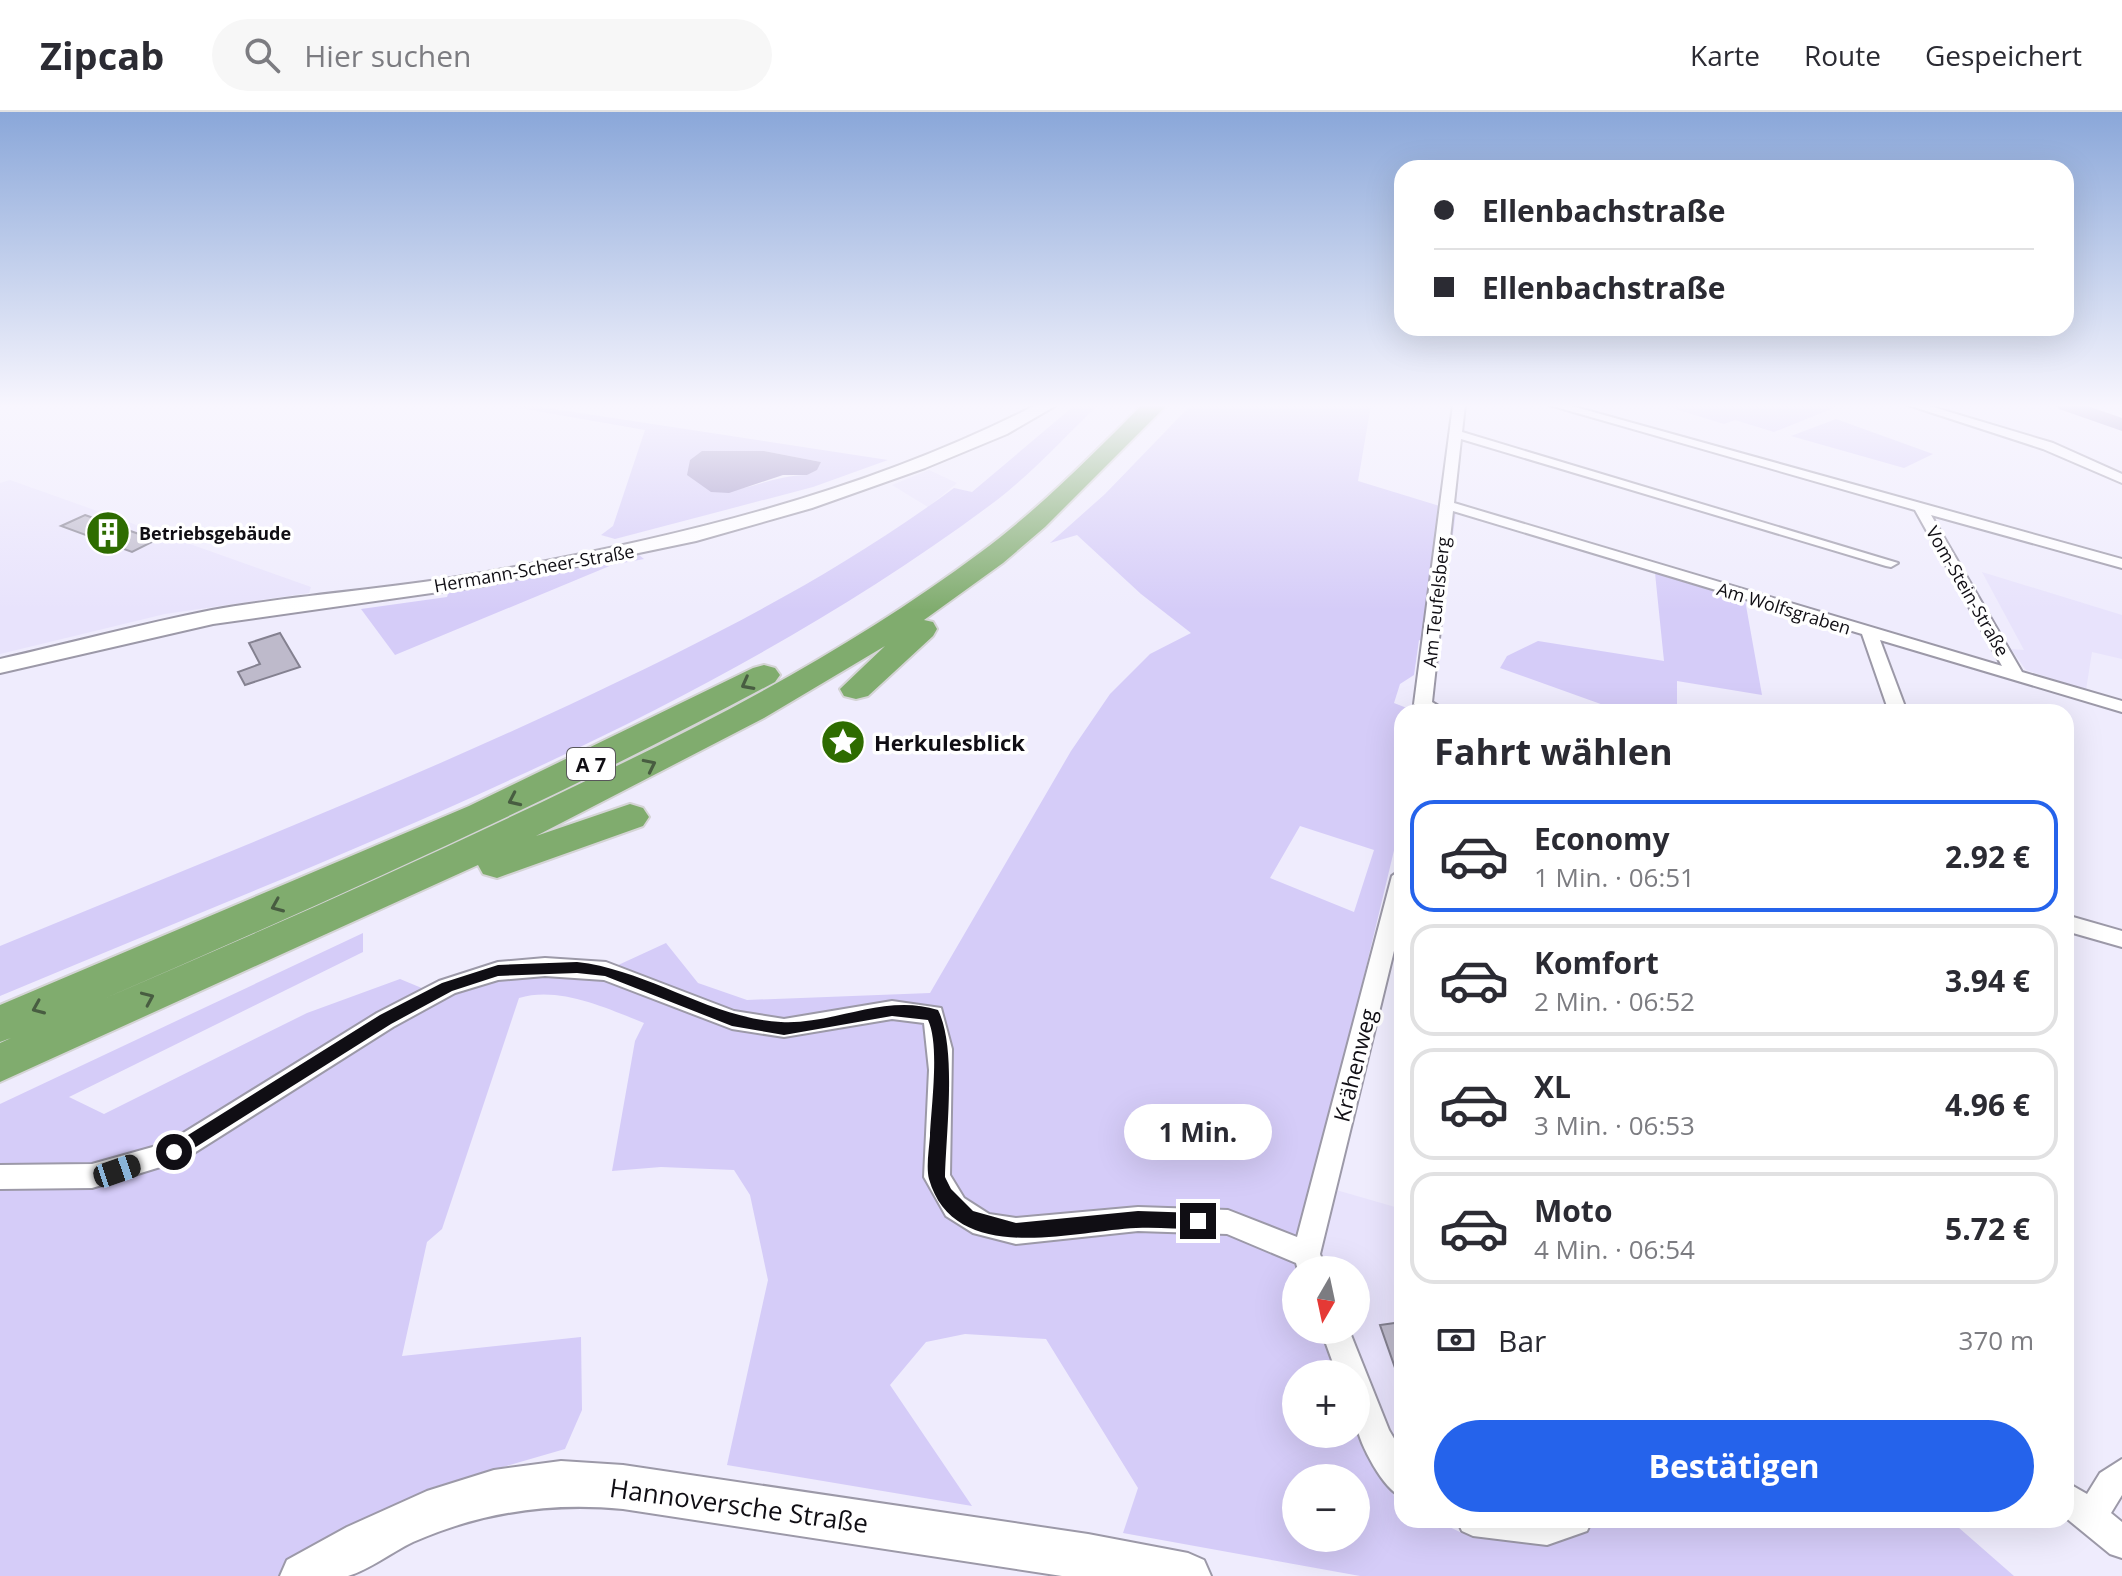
<!DOCTYPE html>
<html lang="de">
<meta charset="utf-8">
<style>
body{margin:0;font-family:"Open Sans",sans-serif;background:#f7f7f7;color:#2b2b33;height:100vh;display:flex;flex-direction:column;font-size:30px;white-space:nowrap}
*{box-sizing:border-box;margin:0}
p{font-size:26px;color:#7c7c81}
.icon{flex:none;width:44px;height:44px;fill:none;stroke:currentColor;stroke-width:2;stroke-linecap:round;stroke-linejoin:round}
.map{position:relative;flex:1;overflow:hidden}
.drawer{position:absolute;left:1394px;top:592px;width:680px;height:824px;display:flex;flex-direction:column;background:#fff;border-radius:24px;box-shadow:0 8px 32px #0002}
.drawer>*{flex:none}
.guide{position:absolute;left:1394px;top:48px;width:680px;height:176px;border-radius:24px;box-shadow:0 8px 32px #0002;display:grid;align-content:center;height:176px;padding:0 40px;background:#fff}
.needle{width:52px;rotate:189deg}
.tools{position:absolute;left:1282px;top:1144px;display:grid;gap:16px}
.tools a{display:grid;place-items:center;width:88px;height:88px;border-radius:50%;background:#fff;box-shadow:0 8px 32px #0002;font-size:40px}
.end{position:absolute;width:36px;height:36px;margin:-18px;border:10px solid #100e14;background:#fff;box-shadow:0 0 0 4px #fff}
.from{border-radius:50%}
.bubble{position:absolute;height:56px;border-radius:28px;background:#fff;box-shadow:0 8px 32px #0002;font-size:26px;font-weight:700;line-height:56px;text-align:center}
.car{position:absolute;width:24px;height:48px;margin:-24px -12px;border-radius:10px;box-shadow:0 0 6px 2px #0007;background:linear-gradient(#222 24%,#8ab4d8 0 40%,#222 0 76%,#8ab4d8 0 86%,#222 0)}
.guide b{display:flex;align-items:center;gap:28px;height:76px;font-size:30px}
.guide b+b{border-top:2px solid #e1e1e2}
.guide i{width:20px;height:20px;background:#2b2b33}
ul{padding:0;list-style:none}
li{display:flex;align-items:center;gap:24px;height:112px;margin:0 16px 12px;padding:0 24px;border:4px solid #e1e1e2;border-radius:24px}
li div{flex:1}
li b{display:block;font-size:30px}
li em{font-style:normal;font-weight:700}
li.selected{border-color:#2563eb}
li>.icon{width:72px;height:72px;stroke-width:1.5}
h2{padding:0 40px;font-size:36px;line-height:96px}
.pay{display:flex;align-items:center;gap:20px;height:88px;padding:0 40px;font-size:30px}
.pay p{margin-inline-start:auto}
.action{display:flex;gap:16px;margin-top:auto;padding:16px 40px}
.action a{flex:1;height:92px;border-radius:48px;background:#2563eb;color:#fff;font-size:32px;font-weight:700;line-height:92px;text-align:center}
header{display:flex;align-items:center;gap:48px;box-sizing:border-box;height:112px;padding:0 40px;background:#fff;border-bottom:2px solid #e1e1e2}
header strong{font-size:38px}
nav{display:flex;gap:44px;margin-inline-start:auto;font-size:28px}
.search{width:560px;height:72px;background:#f7f7f7;display:flex;align-items:center;gap:20px;box-sizing:border-box;padding:0 28px;border-radius:44px;color:#7c7c81;font-size:30px}
.map>svg:first-child{display:block}
</style>
<header>
<strong>Zipcab</strong>
<div class="search"><svg class="icon" aria-label="search" viewBox="0 0 24 24"><circle cx="10" cy="10" r="6"/><path d="M15 15l6 6"/></svg>Hier suchen</div>
<nav><a>Karte</a><a>Route</a><a>Gespeichert</a></nav>
</header>
<div class="map">
<svg width="2122" height="1464" viewBox="0 0 2122 1464">
<rect width="100%" height="100%" fill="#efecfd"/>
<!-- built -->
<g fill="#e8e3fc">
<path d="M929,358L957,371L928,395L892,373Z"/>
<path d="M10,368L311,475L309,481L165,502L0,542V371Z"/>
<path d="M1982,460L2122,503V547L2092,540L2086,578L2026,558L2011,537L2024,538Z"/>
<path d="M1312,1071L1402,1097V1392L1397,1390L1363,1326L1356,1262L1322,1218H1356V1158H1300Z"/>
</g>
<!-- green -->
<g fill="#d5ccf8" fill-rule="evenodd">
<path d="M502,293H528L888,348L813,375L615,427L601,423L613,414L645,318ZM764,339L821,350L807,363C773,363 745,381 711,380Z"/>
<path d="M1075,293H1098C1065,325 1033,360 997,388C698,612 341,740 0,884V834C190,755 383,680 569,593C707,528 830,467 954,376L972,380Z"/>
<path d="M1191,293H1371L1358,369L1456,399L1439,534L1419,528L1414,563L1400,572L1394,591L1417,600H1402V705L1346,939L1300,1158H1296V1218H1322L1339,1262H1296V1322H1356V1308L1397,1390L1402,1392V1408H1435L1462,1421L1546,1430L1613,1408H1950L2014,1464H1360L1123,1421L1138,1376L1046,1227L965,1222L926,1230L890,1273L972,1394L727,1353L768,1168L750,1083L734,1058L661,1055L612,1059L635,929L644,911C606,896 559,874 519,886L442,1117L427,1130L402,1244L581,1225L582,1298L565,1337L434,1375L339,1419L310,1464H0V992L363,821V840L69,985L104,1002L307,901L400,867L441,884L492,869L540,864L590,866L666,831L698,871L747,888L930,881L1071,639L1110,582L1150,542L1191,521L1141,482L1077,423L1050,431L1105,382ZM1300,714L1374,738L1354,800L1270,766ZM1296,1366H1356V1426H1296Z"/>
<path d="M1663,293H1841L1774,320L1735,308L1724,312Z"/>
<path d="M1836,307L1933,342L1904,356L1791,324Z"/>
<path d="M639,443L644,447L612,453L395,543L361,497L447,485L449,479Z"/>
<path d="M1655,461L1745,488L1762,583L1677,569V600H1623L1500,556L1507,544L1538,529L1664,549Z"/>
</g>
<!-- water -->
<path fill="#9e93c3" d="M702,339H764L821,350L817,358L807,363H783L729,381L711,380L687,363L690,348Z"/>
<g fill="none" stroke-linecap="round" stroke-linejoin="round">
<!-- river -->
<path fill="#9e93c3" fill-rule="evenodd" d="M2056,293H2085L2122,306V319L2059,297Z"/>
</g>
<!-- building -->
<g fill="#bebacb" stroke="#848190" stroke-width="2">
<path d="M85,403L156,428L132,440L61,414Z"/>
<path d="M280,521L300,555L245,573L238,560L260,552L249,531Z"/>
<path d="M1402,1210V1269L1400,1270L1380,1213Z"/>
</g>
<g fill="none" stroke-linecap="round" stroke-linejoin="round">
<!-- street casing -->
<g stroke="#9c99a8" stroke-width="4">
<g id="street">
<path d="M1453,293H1465L1462,320L1898,451L1891,455L1886,454L1461,327L1454,391L2002,554L1915,398L1549,293H1568L2122,447V456L1931,403L2022,560L2122,589V600L1880,528L1907,600H1889L1862,522L1453,399L1432,590L1448,600H1425L1414,592Z"/>
<path d="M1908,293H1926L2053,331L2122,362V371L2043,337Z"/>
<path d="M1402,757V806L1320,1142L1326,1158H1298L1296,1151L1227,1122L1138,1119L1016,1132L973,1121L946,1104L924,1065L929,958L924,911L892,907L784,925L732,917L604,868L545,864L498,868L455,881L393,915L183,1048L92,1076L0,1077V1053L92,1052L167,1031L377,901L439,869L498,850L545,846L606,850L734,899L784,907L892,889L941,896L952,937L950,1063L964,1086L989,1102L1016,1106L1138,1095L1228,1098L1297,1125L1392,764Z"/>
<path d="M2066,803L2122,819V835L2066,819Z"/>
<path d="M1321,1218H1349L1389,1318L1402,1340V1385C1383,1377 1360,1333 1356,1312C1353,1297 1356,1278 1356,1262H1337Z"/>
<path d="M2122,1347V1383L2111,1401L2122,1410V1446L2110,1442L2066,1406V1370L2087,1382L2100,1361Z"/>
<path d="M1457,1408H1592L1587,1419L1547,1433L1473,1424L1462,1419Z"/>
</g>
</g>
<!-- secondary casing -->
<g stroke="#9c99a8" stroke-width="4">
<g id="secondary">
<path d="M1036,293H1057L1007,322L925,356L812,396L696,429L481,474L213,512L0,561V547C71,531 141,512 212,498C302,482 393,477 482,461C672,427 865,381 1036,293Z"/>
<path d="M561,1349L623,1353L1088,1422L1188,1441L1204,1448L1211,1464H1062L623,1397C549,1390 481,1400 413,1430C392,1440 369,1458 348,1464C328,1464 300,1464 280,1464L287,1448L347,1415L427,1379L494,1358Z"/>
</g>
</g>
<!-- highway casing -->
<g stroke="#d4d4d5" stroke-width="4">
<path id="highway" d="M1142,293H1167L1045,415L1003,451L924,508L933,510L937,517L933,524L868,584L856,587L844,584L840,577L885,534L764,606L536,724L630,692L643,696L649,705L643,714L497,766L483,762L478,753L0,970V931L11,926L0,930V893L469,694L753,556L764,553L775,556L780,563L775,570C556,687 329,789 101,888C259,820 416,751 571,676C714,608 854,535 981,440C1039,397 1091,344 1142,293Z"/>
</g>
<!-- street -->
<use href="#street" fill="#fff" fill-rule="evenodd"/>
<!-- secondary -->
<use href="#secondary" fill="#fff" fill-rule="evenodd"/>
<!-- highway -->
<use href="#highway" fill="#80ac6e" fill-rule="evenodd"/>
</g>
<!-- one-way arrows -->
<defs><path id="oneway-chevron" d="M-2-3.5L2.5 0L-2 3.5" fill="none" stroke-width="1.6" stroke-linecap="round" stroke-linejoin="round" transform="scale(2)"/></defs>
<g stroke="#485d41">
<use href="#oneway-chevron" transform="translate(747 572) rotate(152)"/>
<use href="#oneway-chevron" transform="translate(650 653) rotate(-26)"/>
<use href="#oneway-chevron" transform="translate(514 688) rotate(155)"/>
<use href="#oneway-chevron" transform="translate(277 794) rotate(157)"/>
<use href="#oneway-chevron" transform="translate(148 886) rotate(-24)"/>
<use href="#oneway-chevron" transform="translate(38 896) rotate(157)"/>
</g>
<!-- sky -->
<linearGradient id="sky" x2="0" y2="1"><stop stop-color="#8aa7d9"/><stop offset="0.59" stop-color="#f8f6fe"/><stop offset="1" stop-color="#f8f6fe" stop-opacity="0"/></linearGradient>
<rect width="2122" height="498" fill="url(#sky)"/>
<!-- route -->
<path fill="#100e14" d="M577,850C649,858 709,906 781,910C834,913 884,881 938,898C957,935 946,1021 945,1065L951,1077L973,1099L1016,1111L1138,1099L1198,1101L1206,1109L1198,1117C1177,1117 1157,1115 1136,1116C1072,1119 954,1155 929,1067C926,1055 929,1037 930,1024C931,995 940,933 928,908L892,904L784,923L732,914L605,864L577,861L498,864L452,879L391,912L180,1045H169V1035L380,903L442,871L498,853Z"/>
<!-- icons -->
<defs>
<g id="building-disc" transform="scale(2.3)"><circle r="9.5" fill="#2e6c00" stroke="#fff"/><path d="M-4-6H4V6H1V3H-1V6H-4ZM-2.5-4.3h1.7v1.8h-1.7ZM.8-4.3h1.7v1.8H.8ZM-2.5-1h1.7V.8h-1.7ZM.8-1h1.7V.8H.8Z" fill="#fff"/></g>
<g id="sight-disc" transform="scale(2.3)"><circle r="9.5" fill="#2e6c00" stroke="#fff"/><path d="M0-6L1.8-2.2L6-1.7L2.9 1.2L3.7 5.4L0 3.3L-3.7 5.4L-2.9 1.2L-6-1.7L-1.8-2.2Z" fill="#fff"/></g>
</defs>
<g fill-rule="evenodd">
<use href="#building-disc" x="108" y="421"/>
<use href="#sight-disc" x="843" y="630"/>
</g>
<g text-anchor="middle" dominant-baseline="central" stroke-width="7" stroke-linejoin="round" paint-order="stroke">
<!-- far-poi labels -->
<g font-size="18" font-weight="bold" fill="#100e14" stroke="#fff" text-anchor="start">
<text x="139" y="421">Betriebsgebäude</text>
</g>
<!-- far-street labels -->
<g font-size="18" fill="#100e14" stroke="#fff">
<text transform="translate(534 456) rotate(-10)">Hermann-Scheer-Straße</text>
<text transform="translate(1968 479) rotate(60)">Vom-Stein-Straße</text>
<text transform="translate(1436 490) rotate(-84)">Am Teufelsberg</text>
<text transform="translate(1784 496) rotate(17)">Am Wolfsgraben</text>
</g>
<!-- shield labels -->
<rect fill="#fff" stroke="#58565a" stroke-width="2" x="567" y="636" width="48" height="32" rx="6"/>
<g font-size="20" font-weight="bold" fill="#100e14">
<text x="591" y="652">A 7</text>
</g>
<!-- poi labels -->
<g font-size="22" font-weight="bold" fill="#100e14" stroke="#fff" text-anchor="start">
<text x="874" y="630">Herkulesblick</text>
</g>
<!-- street labels -->
<g font-size="22" fill="#100e14" stroke="#fff">
<text transform="translate(1354 953) rotate(-76)">Krähenweg</text>
</g>
<!-- near-street labels -->
<g font-size="26" fill="#100e14" stroke="#fff">
<text transform="translate(739 1393) rotate(8)">Hannoversche Straße</text>
</g>
</g>
</svg>
<div class="tools">
<a><svg class="needle" viewBox="-14 -14 28 28"><path d="M0-13l5 13h-10z" fill="#e53935"/><path d="M0 13l5-13h-10z" fill="#7c7c81"/></svg></a>
<a>+</a>
<a>−</a>
</div>
<i class="end from" style="left:174px;top:1040px"></i>
<i class="end" style="left:1198px;top:1109px"></i>
<div class="bubble" style="left:1124px;top:992px;width:148px">1 Min.</div>
<i class="car" style="left:117px;top:1059px;rotate:71deg"></i>
<div class="guide">
<b><i class="from"></i>Ellenbachstraße</b>
<b><i></i>Ellenbachstraße</b>
</div>
<section class="drawer">
<h2>Fahrt wählen</h2>
<ul>
<li class="selected"><svg class="icon" aria-label="car" viewBox="0 0 24 24"><path d="M5 17H2v-5l4-1 3-4h7l3 4 3 1v5h-3M9 17h6M6 11h13"/><circle cx="7" cy="17" r="2"/><circle cx="17" cy="17" r="2"/></svg><div><b>Economy</b><p>1 Min. · 06:51</p></div><em>2.92 €</em></li>
<li><svg class="icon" aria-label="car" viewBox="0 0 24 24"><path d="M5 17H2v-5l4-1 3-4h7l3 4 3 1v5h-3M9 17h6M6 11h13"/><circle cx="7" cy="17" r="2"/><circle cx="17" cy="17" r="2"/></svg><div><b>Komfort</b><p>2 Min. · 06:52</p></div><em>3.94 €</em></li>
<li><svg class="icon" aria-label="car" viewBox="0 0 24 24"><path d="M5 17H2v-5l4-1 3-4h7l3 4 3 1v5h-3M9 17h6M6 11h13"/><circle cx="7" cy="17" r="2"/><circle cx="17" cy="17" r="2"/></svg><div><b>XL</b><p>3 Min. · 06:53</p></div><em>4.96 €</em></li>
<li><svg class="icon" aria-label="car" viewBox="0 0 24 24"><path d="M5 17H2v-5l4-1 3-4h7l3 4 3 1v5h-3M9 17h6M6 11h13"/><circle cx="7" cy="17" r="2"/><circle cx="17" cy="17" r="2"/></svg><div><b>Moto</b><p>4 Min. · 06:54</p></div><em>5.72 €</em></li>
</ul>
<div class="pay"><svg class="icon" aria-label="cash" viewBox="0 0 24 24"><path d="M3 7h18v10H3z"/><circle cx="12" cy="12" r="2"/></svg>Bar<p>370 m</p></div>
<div class="action"><a>Bestätigen</a></div>
</section>
</div>
